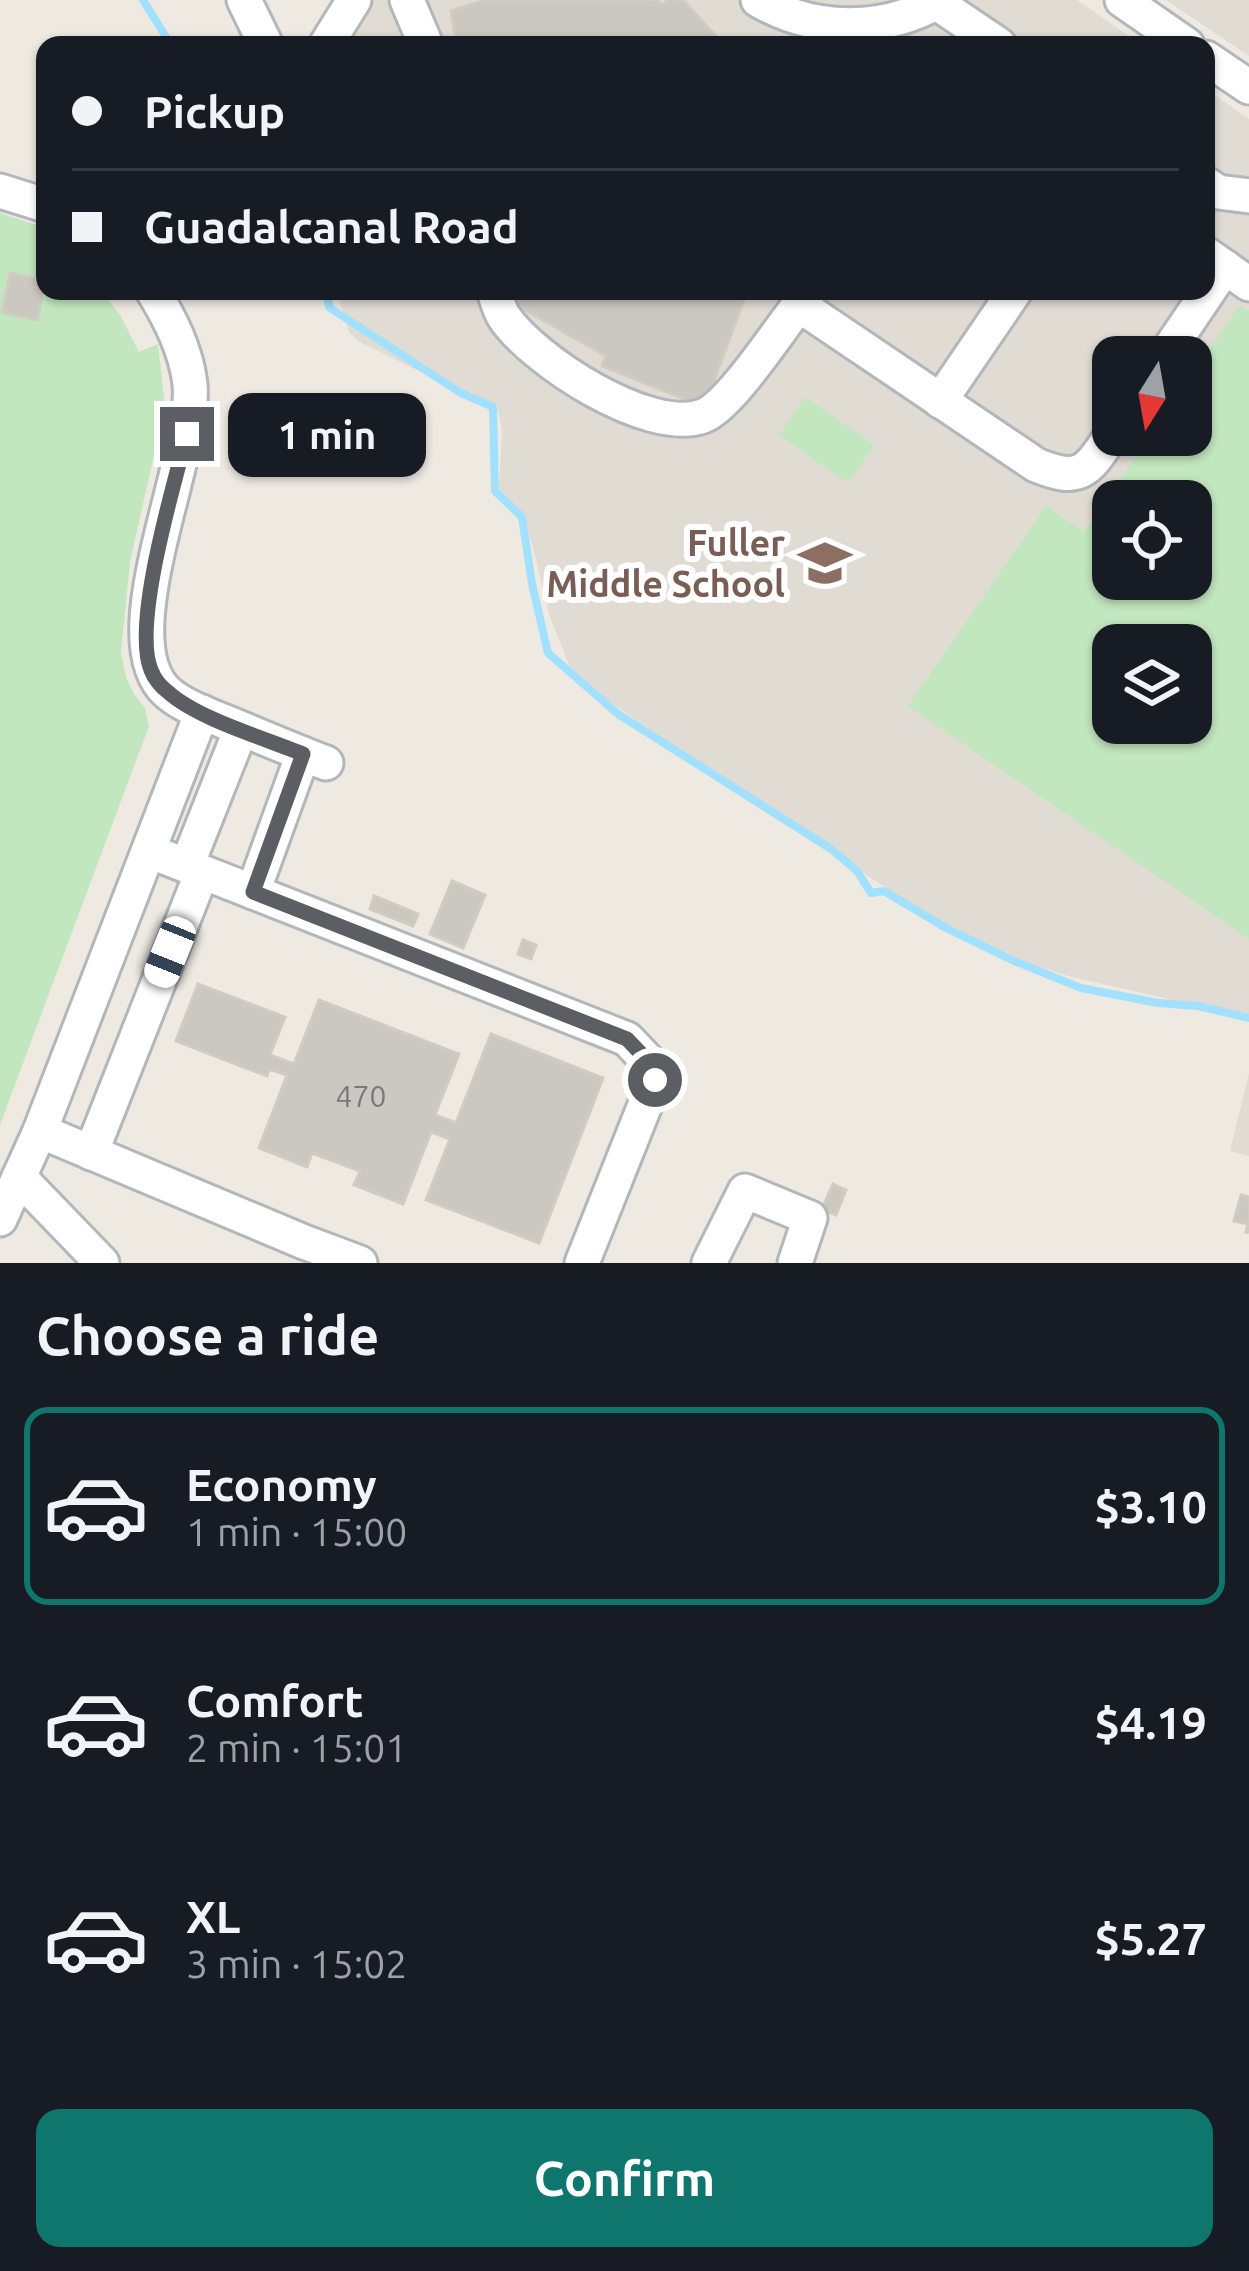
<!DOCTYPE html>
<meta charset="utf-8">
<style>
body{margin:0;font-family:Ubuntu,sans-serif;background:#20242c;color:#f1f3f6;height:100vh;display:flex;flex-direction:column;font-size:45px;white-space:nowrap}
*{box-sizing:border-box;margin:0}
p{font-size:39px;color:#9ea1a6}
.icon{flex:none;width:66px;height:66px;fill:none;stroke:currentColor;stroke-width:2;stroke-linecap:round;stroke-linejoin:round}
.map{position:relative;height:1263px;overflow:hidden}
.drawer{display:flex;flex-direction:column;background:#171b24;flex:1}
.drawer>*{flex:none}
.guide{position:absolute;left:36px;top:36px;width:1179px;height:264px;border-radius:24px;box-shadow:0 3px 9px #0004;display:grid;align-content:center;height:264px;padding:0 36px;background:#171b24}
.needle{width:78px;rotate:191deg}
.tools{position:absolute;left:1092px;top:336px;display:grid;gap:24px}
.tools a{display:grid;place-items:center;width:120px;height:120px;border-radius:24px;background:#171b24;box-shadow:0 3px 9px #0004;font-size:60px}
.end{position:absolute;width:54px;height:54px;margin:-27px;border:15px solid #5b5f63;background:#fff;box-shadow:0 0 0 6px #fff}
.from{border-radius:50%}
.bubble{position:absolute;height:84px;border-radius:24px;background:#171b24;box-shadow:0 3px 9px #0004;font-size:39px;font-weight:700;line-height:84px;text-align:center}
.car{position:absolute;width:36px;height:72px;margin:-36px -18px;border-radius:15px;box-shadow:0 0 9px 3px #0007;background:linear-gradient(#fff 24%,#345 0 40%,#fff 0 76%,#345 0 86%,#fff 0)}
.guide b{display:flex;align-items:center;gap:42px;height:114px;font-size:45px}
.guide b+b{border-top:3px solid #363941}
.guide i{width:30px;height:30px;background:#f1f3f6}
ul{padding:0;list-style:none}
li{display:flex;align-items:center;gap:36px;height:198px;margin:0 24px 18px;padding:0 12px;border:6px solid transparent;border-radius:24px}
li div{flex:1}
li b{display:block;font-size:45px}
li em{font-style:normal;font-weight:700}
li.on{border-color:#0f766e}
li>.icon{width:108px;height:108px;stroke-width:1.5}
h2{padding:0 36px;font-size:54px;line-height:144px}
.cta{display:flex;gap:24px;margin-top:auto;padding:24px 36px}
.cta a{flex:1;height:138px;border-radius:24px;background:#0f766e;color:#fff;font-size:48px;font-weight:700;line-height:138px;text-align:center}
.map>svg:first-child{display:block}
</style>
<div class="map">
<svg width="1249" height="1263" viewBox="0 0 1249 1263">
<rect width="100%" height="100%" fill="#eeeae2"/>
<!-- education -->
<g fill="#e0dbd3" fill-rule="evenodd">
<path d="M365,0H1077L1142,45H338Z"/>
<path d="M1166,0H1249V56Z"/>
<path d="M1206,89L1249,119V1017L1071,977L979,947L874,880L574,678L550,617L533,547L522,517L499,488L502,431L498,410L358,341L349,332L336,291H1206ZM1113,357H1191V435H1113ZM1113,501H1191V579H1113ZM1113,645H1191V723H1113Z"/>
<path d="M1249,1073V1156L1230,1151Z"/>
</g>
<!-- green -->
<g fill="#c2e6be" fill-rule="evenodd">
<path d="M0,213L45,228V291H101L120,315L139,352L158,344L165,406L130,562L121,653L126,677L134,694L145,708L149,726L0,1125Z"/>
<path d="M1240,305L1249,311V939L908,706L1046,506L1084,532L1151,435H1191V376ZM1191,501V579H1113V501ZM1113,645H1191V723H1113Z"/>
<path d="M805,397L874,445L848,483L779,435Z"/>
</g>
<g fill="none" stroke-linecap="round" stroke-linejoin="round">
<!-- stream -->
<g stroke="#a1e1ff" stroke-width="8">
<path d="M143,0L171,45"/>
<path d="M325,291L330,308L459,392L493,407L495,491L522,517L532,584L548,653L618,714L831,849L857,871L871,893L884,891L946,928L1014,961L1081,988L1158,1003L1198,1006L1249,1018"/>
</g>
</g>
<!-- building -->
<g fill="#cbc7c1" stroke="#d2cbc0" stroke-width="3">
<path d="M485,0H656L662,5L668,0H683L724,45H457L451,11Z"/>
<path d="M10,273L45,281L37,320L2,312Z"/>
<path d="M521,291H740L745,297L704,407L602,366L606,356L513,303Z"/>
<path d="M452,881L485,895L463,948L430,934Z"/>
<path d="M374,896L418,914L413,926L370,909Z"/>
<path d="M523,940L536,945L531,959L518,954Z"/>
<path d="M198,984L285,1017L270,1055L294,1064L319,1000L459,1054L435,1115L456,1123L491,1034L603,1078L539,1243L426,1200L450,1139L431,1132L403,1204L354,1185L360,1171L312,1153L307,1167L259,1148L287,1075L269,1069L267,1076L176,1041Z"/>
<path d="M833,1184L846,1190L836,1215L822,1209Z"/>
<path d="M1241,1195L1249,1197V1232H1246L1248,1224L1234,1221Z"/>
</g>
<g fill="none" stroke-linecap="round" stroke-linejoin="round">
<!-- minor casing -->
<g stroke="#b3b6ba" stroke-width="39">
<g id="minor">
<path d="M244,0L266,45"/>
<path d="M407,0L426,45"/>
<path d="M758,0C815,33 884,33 941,0"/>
<path d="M1122,0L1187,45"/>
<path d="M937,3L999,45"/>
<path d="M326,45L354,0"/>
<path d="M1206,58L1249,87"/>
<path d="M1206,184L1218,192L1249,196"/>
<path d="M0,191L45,205"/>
<path d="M1206,254L1249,284"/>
<path d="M153,291C170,319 186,350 190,384C197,458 107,640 168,693C186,708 211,716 233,725C264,738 295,751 326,763"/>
<path d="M494,291C497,300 499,309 504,317C533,360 649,436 703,416C730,406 778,331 799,305"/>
<path d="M809,291L799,305L1036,465C1082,484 1088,470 1113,433"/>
<path d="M1164,357L1225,267"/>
<path d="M940,401L1015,291"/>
<path d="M149,851L627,1039L648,1061L655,1080L582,1263"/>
<path d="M187,865L241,729"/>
<path d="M253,892L303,754"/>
<path d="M40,1131L304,1242L360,1263"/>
<path d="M91,1153L202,872"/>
<path d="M19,1177L102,1263"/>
<path d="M0,1219L40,1131L202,712"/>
<path d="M709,1263L745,1191L810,1218L795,1263"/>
</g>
</g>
<!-- minor -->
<use href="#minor" stroke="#fff" stroke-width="33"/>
</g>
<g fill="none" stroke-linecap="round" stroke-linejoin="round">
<!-- route -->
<path stroke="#5b5f63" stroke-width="15" d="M187,434C174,485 132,624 151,670C154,678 161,687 168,692C198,719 264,738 303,754L253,892L627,1039L648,1061L655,1080"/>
</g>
<!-- icons -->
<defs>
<g id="school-bare" transform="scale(4.14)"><path d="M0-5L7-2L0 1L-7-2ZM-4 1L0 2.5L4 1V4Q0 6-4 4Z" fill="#8d6e63" stroke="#fff" stroke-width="2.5" paint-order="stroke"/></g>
</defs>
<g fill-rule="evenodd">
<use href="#school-bare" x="825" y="563"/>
</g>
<g text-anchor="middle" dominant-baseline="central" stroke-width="12" stroke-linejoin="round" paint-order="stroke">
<!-- number labels -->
<g font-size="30" fill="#77797a">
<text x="361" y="1096">470</text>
</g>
<!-- education labels -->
<g font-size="36" font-weight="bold" fill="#785e54" stroke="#fff" text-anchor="end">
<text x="785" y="542">Fuller<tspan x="785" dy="41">Middle School</tspan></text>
</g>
</g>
</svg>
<div class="tools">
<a><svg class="needle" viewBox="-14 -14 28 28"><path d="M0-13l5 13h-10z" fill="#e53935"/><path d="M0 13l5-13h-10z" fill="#9ea1a6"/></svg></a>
<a><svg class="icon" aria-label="locate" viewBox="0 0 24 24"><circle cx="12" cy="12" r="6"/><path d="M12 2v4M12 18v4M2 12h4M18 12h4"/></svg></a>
<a><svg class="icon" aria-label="layers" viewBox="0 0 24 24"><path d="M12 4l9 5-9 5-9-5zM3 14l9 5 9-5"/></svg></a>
</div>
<i class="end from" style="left:655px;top:1080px"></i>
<i class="end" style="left:187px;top:434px"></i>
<div class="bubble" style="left:228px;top:393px;width:198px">1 min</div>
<i class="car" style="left:170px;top:952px;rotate:202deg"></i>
<div class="guide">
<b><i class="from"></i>Pickup</b>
<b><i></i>Guadalcanal Road</b>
</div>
</div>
<section class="drawer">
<h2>Choose a ride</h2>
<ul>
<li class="on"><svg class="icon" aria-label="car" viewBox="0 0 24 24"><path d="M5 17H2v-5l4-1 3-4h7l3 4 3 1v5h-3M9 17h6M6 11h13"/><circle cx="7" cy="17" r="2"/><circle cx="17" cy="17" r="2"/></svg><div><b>Economy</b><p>1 min · 15:00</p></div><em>$3.10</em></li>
<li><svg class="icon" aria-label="car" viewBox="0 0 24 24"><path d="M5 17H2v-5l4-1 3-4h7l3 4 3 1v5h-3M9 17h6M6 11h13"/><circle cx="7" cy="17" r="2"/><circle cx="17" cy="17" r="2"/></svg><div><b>Comfort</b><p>2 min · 15:01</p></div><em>$4.19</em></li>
<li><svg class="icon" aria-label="car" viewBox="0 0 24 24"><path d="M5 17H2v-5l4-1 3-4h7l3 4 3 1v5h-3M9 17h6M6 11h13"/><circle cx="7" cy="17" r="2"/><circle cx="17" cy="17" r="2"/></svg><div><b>XL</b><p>3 min · 15:02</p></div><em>$5.27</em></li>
</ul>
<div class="cta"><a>Confirm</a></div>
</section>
